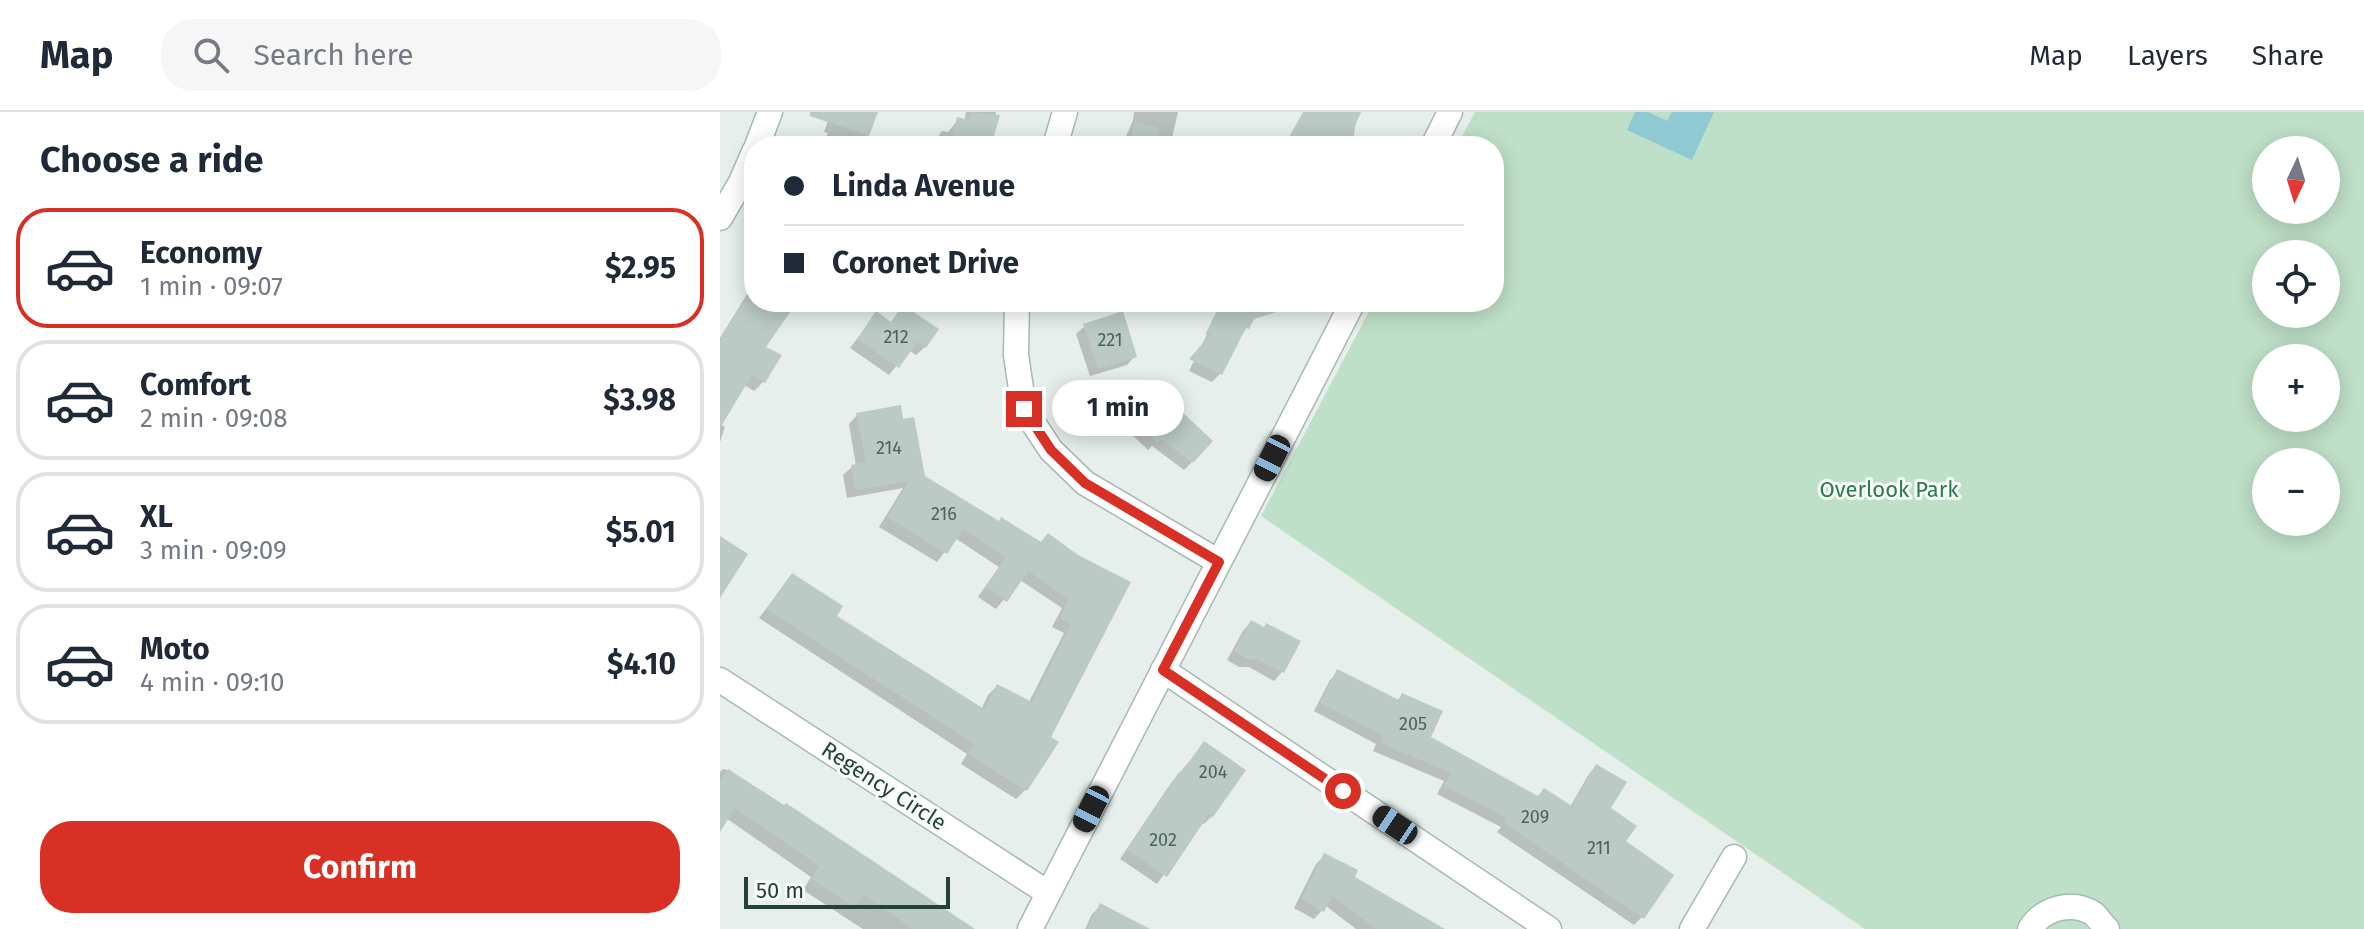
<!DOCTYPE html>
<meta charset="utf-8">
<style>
body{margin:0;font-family:"Fira Sans",sans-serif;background:#f6f6f7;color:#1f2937;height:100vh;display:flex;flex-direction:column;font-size:30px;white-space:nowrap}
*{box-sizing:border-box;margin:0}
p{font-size:26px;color:#747a83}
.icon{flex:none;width:44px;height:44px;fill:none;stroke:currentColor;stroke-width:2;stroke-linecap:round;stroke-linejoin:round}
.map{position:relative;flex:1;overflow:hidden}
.panel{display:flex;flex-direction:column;background:#fff;width:720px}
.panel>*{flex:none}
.banner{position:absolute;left:24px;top:24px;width:760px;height:176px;border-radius:32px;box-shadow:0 4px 20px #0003;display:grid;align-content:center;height:176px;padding:0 40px;background:#fff}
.needle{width:52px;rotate:184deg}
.buttons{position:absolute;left:1532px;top:24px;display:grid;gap:16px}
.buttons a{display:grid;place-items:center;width:88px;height:88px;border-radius:50%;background:#fff;box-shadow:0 4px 20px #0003;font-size:40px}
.scale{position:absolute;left:24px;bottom:20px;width:206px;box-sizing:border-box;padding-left:8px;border:4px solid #24423a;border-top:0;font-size:22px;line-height:28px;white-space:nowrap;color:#24423a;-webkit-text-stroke:6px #f7fbf9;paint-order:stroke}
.end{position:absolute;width:36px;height:36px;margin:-18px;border:10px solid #d93025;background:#fff;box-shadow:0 0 0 4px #fff}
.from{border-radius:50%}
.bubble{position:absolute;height:56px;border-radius:28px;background:#fff;box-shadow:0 4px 20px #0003;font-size:26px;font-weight:700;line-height:56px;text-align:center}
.car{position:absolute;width:24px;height:48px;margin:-24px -12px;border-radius:10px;box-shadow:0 0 6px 2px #0007;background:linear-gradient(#222 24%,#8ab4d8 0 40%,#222 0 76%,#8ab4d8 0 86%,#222 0)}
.banner b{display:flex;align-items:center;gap:28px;height:76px;font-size:30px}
.banner b+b{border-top:2px solid #e0e1e3}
.banner i{width:20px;height:20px;background:#1f2937}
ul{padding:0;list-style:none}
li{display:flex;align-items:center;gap:24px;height:120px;margin:0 16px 12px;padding:0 24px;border:4px solid #e0e1e3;border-radius:32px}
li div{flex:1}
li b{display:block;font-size:30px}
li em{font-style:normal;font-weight:700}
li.selected{border-color:#d93025}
li>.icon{width:72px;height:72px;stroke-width:1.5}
h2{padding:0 40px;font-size:36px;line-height:96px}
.action{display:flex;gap:16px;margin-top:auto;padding:16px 40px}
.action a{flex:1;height:92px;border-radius:32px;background:#d93025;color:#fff;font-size:32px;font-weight:700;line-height:92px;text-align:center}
header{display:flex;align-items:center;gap:48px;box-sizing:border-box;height:112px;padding:0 40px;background:#fff;border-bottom:2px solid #e0e1e3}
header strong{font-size:38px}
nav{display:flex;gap:44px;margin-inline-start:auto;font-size:28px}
.search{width:560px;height:72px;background:#f6f6f7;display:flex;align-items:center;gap:20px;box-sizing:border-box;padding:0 28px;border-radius:32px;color:#747a83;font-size:30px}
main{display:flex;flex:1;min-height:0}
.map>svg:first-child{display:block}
</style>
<header>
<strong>Map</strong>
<div class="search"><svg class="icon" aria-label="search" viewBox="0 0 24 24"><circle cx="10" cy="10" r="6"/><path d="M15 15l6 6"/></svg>Search here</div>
<nav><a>Map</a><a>Layers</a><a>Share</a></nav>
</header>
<main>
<section class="panel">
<h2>Choose a ride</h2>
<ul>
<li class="selected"><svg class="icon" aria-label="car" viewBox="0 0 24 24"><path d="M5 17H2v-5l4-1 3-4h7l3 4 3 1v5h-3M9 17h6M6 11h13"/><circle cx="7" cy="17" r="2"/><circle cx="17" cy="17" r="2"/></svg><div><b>Economy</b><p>1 min · 09:07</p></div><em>$2.95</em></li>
<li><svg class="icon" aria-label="car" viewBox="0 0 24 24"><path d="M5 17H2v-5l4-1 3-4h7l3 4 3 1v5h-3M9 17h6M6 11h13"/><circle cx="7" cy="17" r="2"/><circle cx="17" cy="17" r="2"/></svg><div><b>Comfort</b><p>2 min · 09:08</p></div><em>$3.98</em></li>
<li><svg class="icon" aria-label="car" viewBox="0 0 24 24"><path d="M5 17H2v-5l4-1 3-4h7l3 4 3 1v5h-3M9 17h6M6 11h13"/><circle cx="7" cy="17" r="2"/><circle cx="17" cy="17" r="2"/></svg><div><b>XL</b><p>3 min · 09:09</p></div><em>$5.01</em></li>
<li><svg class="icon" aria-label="car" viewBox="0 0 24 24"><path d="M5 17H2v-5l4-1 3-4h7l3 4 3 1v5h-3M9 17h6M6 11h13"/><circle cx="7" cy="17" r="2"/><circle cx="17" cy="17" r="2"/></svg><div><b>Moto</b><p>4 min · 09:10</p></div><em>$4.10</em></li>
</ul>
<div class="action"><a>Confirm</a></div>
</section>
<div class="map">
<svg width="1644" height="817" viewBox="0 0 1644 817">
<rect width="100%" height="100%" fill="#e6efeb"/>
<!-- green -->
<path fill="#bfe0c8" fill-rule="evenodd" d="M755,0H1644V817H1145L541,404L654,190H774V34H737ZM1546,38H1606V98H1546ZM1546,142H1606V202H1546ZM1546,246H1606V306H1546ZM1546,350H1606V410H1546Z"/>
<!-- water -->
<path fill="#8ec9d4" d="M915,0H928L947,9L952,0H994L972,48L907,18Z"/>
<!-- shadow -->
<g fill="#0003">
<path d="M111,0H155L144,34H101L108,21L104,20Z"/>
<path d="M246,0H276L269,34H211L222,19L228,20L238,8L244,9Z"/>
<path d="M414,0H458L450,34H402L413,8Z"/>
<path d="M34,171V190H73L43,236L44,269L34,279L24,273L0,312L5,315L0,330V226Z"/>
<path d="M503,190H540L500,262L492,270L469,259Z"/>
<path d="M183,195L205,235L196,243L189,238L169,263L130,236L156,202L170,211Z"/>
<path d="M365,214L415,244L407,253L370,264L356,222Z"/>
<path d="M432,291L472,350L464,358L432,334L428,338L408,319Z"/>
<path d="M137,303L203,365L278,411L320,432L357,445L408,471L328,626L336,631L305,678L296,687L241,652L247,642L39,506L72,463L114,504L261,598L268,583L277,574L309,590L344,521L332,515L342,496L300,468L276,497L258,485L279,455L235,426L217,450L159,415L183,376L127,386L123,363L132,355L136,354L129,312Z"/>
<path d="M531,510L578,530L562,560L554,569L529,555H519L507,548L523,519Z"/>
<path d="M618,560L676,589L682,584L708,626L817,685L850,695L869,662L877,654L888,697L903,730L922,805L914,813L777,720L781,715L717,682L724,669L653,639L656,632L594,599L610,568Z"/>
<path d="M484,632L492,704L484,712L481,711L437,772L400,747L451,671Z"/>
<path d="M3,657L8,658L252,817H143L83,778L91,765L6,706L0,716V660Z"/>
<path d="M604,744L632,765L708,817H636L606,794L594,807L574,796L596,752Z"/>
<path d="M381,794L426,817H365L372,802Z"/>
</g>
<!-- building -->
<g fill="#bbcac4">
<path d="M90,0H158L149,24L90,4Z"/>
<path d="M251,0L280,3L271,34H230L237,5L249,8Z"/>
<path d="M583,0H641L635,14L633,34H564Z"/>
<path d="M415,10L440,16L436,34H409Z"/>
<path d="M23,190H77L46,235L62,243L45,271L32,263L0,316V228Z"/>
<path d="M501,190H572L573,195L534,207L529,217L526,216L502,263L469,247L492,221L485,223Z"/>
<path d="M183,193L219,217L206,236L197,230L179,256L137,227L156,199L171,210Z"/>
<path d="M403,199L417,245L378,257L363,212Z"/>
<path d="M441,280L493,329L473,351L441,327L438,331L414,310Z"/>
<path d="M181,293L183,307L194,305L205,364L279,409L281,405L321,430L328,421L358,443L411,470L331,625L339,630L307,679L248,642L254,632L46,497L72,461L123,494L117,504L264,597L277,572L312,590L351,512L340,506L349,487L308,459L287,490L265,475L286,445L243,417L227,442L167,405L189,369L135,378L131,353L146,350L136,301Z"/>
<path d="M0,424L28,442L0,486Z"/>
<path d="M531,508L544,515L546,511L581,529L564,561L538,548L528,547L514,539Z"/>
<path d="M617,557L679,588L682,581L723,599L711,625L818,684L824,676L852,694L876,652L907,670L891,696L917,714L906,729L954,763L924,807L784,711L787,706L724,674L731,661L660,631L663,623L600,591Z"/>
<path d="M484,629L526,658L493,705L489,702L447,765L407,738L459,660L461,661Z"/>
<path d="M8,657L64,693L66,691L255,817H193L144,783L135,796L91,767L99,754L15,696L0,720V669Z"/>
<path d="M604,741L638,758L635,765L725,817H656L612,784L604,800L581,787Z"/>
<path d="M380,791L430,817H367Z"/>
</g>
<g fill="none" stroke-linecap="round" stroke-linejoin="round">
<!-- street casing -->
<g stroke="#a8b8b2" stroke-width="27">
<g id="street">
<path d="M37,34L50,0"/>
<path d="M335,34L345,0"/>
<path d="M713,34L730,0"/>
<path d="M0,106L21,70L34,40"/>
<path d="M297,190L296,243L304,297L331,338L365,371L499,450"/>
<path d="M443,558L829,817"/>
<path d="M0,568L328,781"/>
<path d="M310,817L633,190"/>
<path d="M972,817L1014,745"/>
<path d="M1310,817C1323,796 1352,788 1374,802C1378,806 1383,813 1387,817"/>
</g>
</g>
<!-- street -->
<use href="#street" stroke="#fff" stroke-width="24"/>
</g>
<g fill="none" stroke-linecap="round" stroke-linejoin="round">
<!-- route -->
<path stroke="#d93025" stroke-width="10" d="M304,297L331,338L365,371L499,450L443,558L623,679"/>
</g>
<g text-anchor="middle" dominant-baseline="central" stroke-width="6" stroke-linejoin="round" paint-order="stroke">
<!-- number labels -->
<g font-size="18" fill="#4a645c">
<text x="176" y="225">212</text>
<text x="390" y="228">221</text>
<text x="169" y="336">214</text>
<text x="224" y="402">216</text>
<text x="693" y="612">205</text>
<text x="493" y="660">204</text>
<text x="815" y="705">209</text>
<text x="443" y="728">202</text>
<text x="879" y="736">211</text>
</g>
<!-- park labels -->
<g font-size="22" fill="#2d7a4b" stroke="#f7fbf9">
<text x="1169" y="377">Overlook Park</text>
</g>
<!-- street labels -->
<g font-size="22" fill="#24423a" stroke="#f7fbf9">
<text transform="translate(164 674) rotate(33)">Regency Circle</text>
</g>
</g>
</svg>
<div class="buttons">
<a><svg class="needle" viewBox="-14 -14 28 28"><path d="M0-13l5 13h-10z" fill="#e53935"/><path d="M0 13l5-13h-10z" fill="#747a83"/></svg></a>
<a><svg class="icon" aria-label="locate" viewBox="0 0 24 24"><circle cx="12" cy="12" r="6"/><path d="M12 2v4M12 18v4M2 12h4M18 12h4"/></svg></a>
<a>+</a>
<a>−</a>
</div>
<div class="scale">50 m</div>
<i class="end from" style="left:623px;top:679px"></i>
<i class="end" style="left:304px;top:297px"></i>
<div class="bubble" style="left:332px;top:268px;width:132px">1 min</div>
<i class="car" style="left:552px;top:346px;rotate:207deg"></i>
<i class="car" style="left:371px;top:697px;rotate:207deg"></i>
<i class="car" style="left:675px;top:713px;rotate:304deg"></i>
<div class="banner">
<b><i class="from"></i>Linda Avenue</b>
<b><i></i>Coronet Drive</b>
</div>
</div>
</main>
